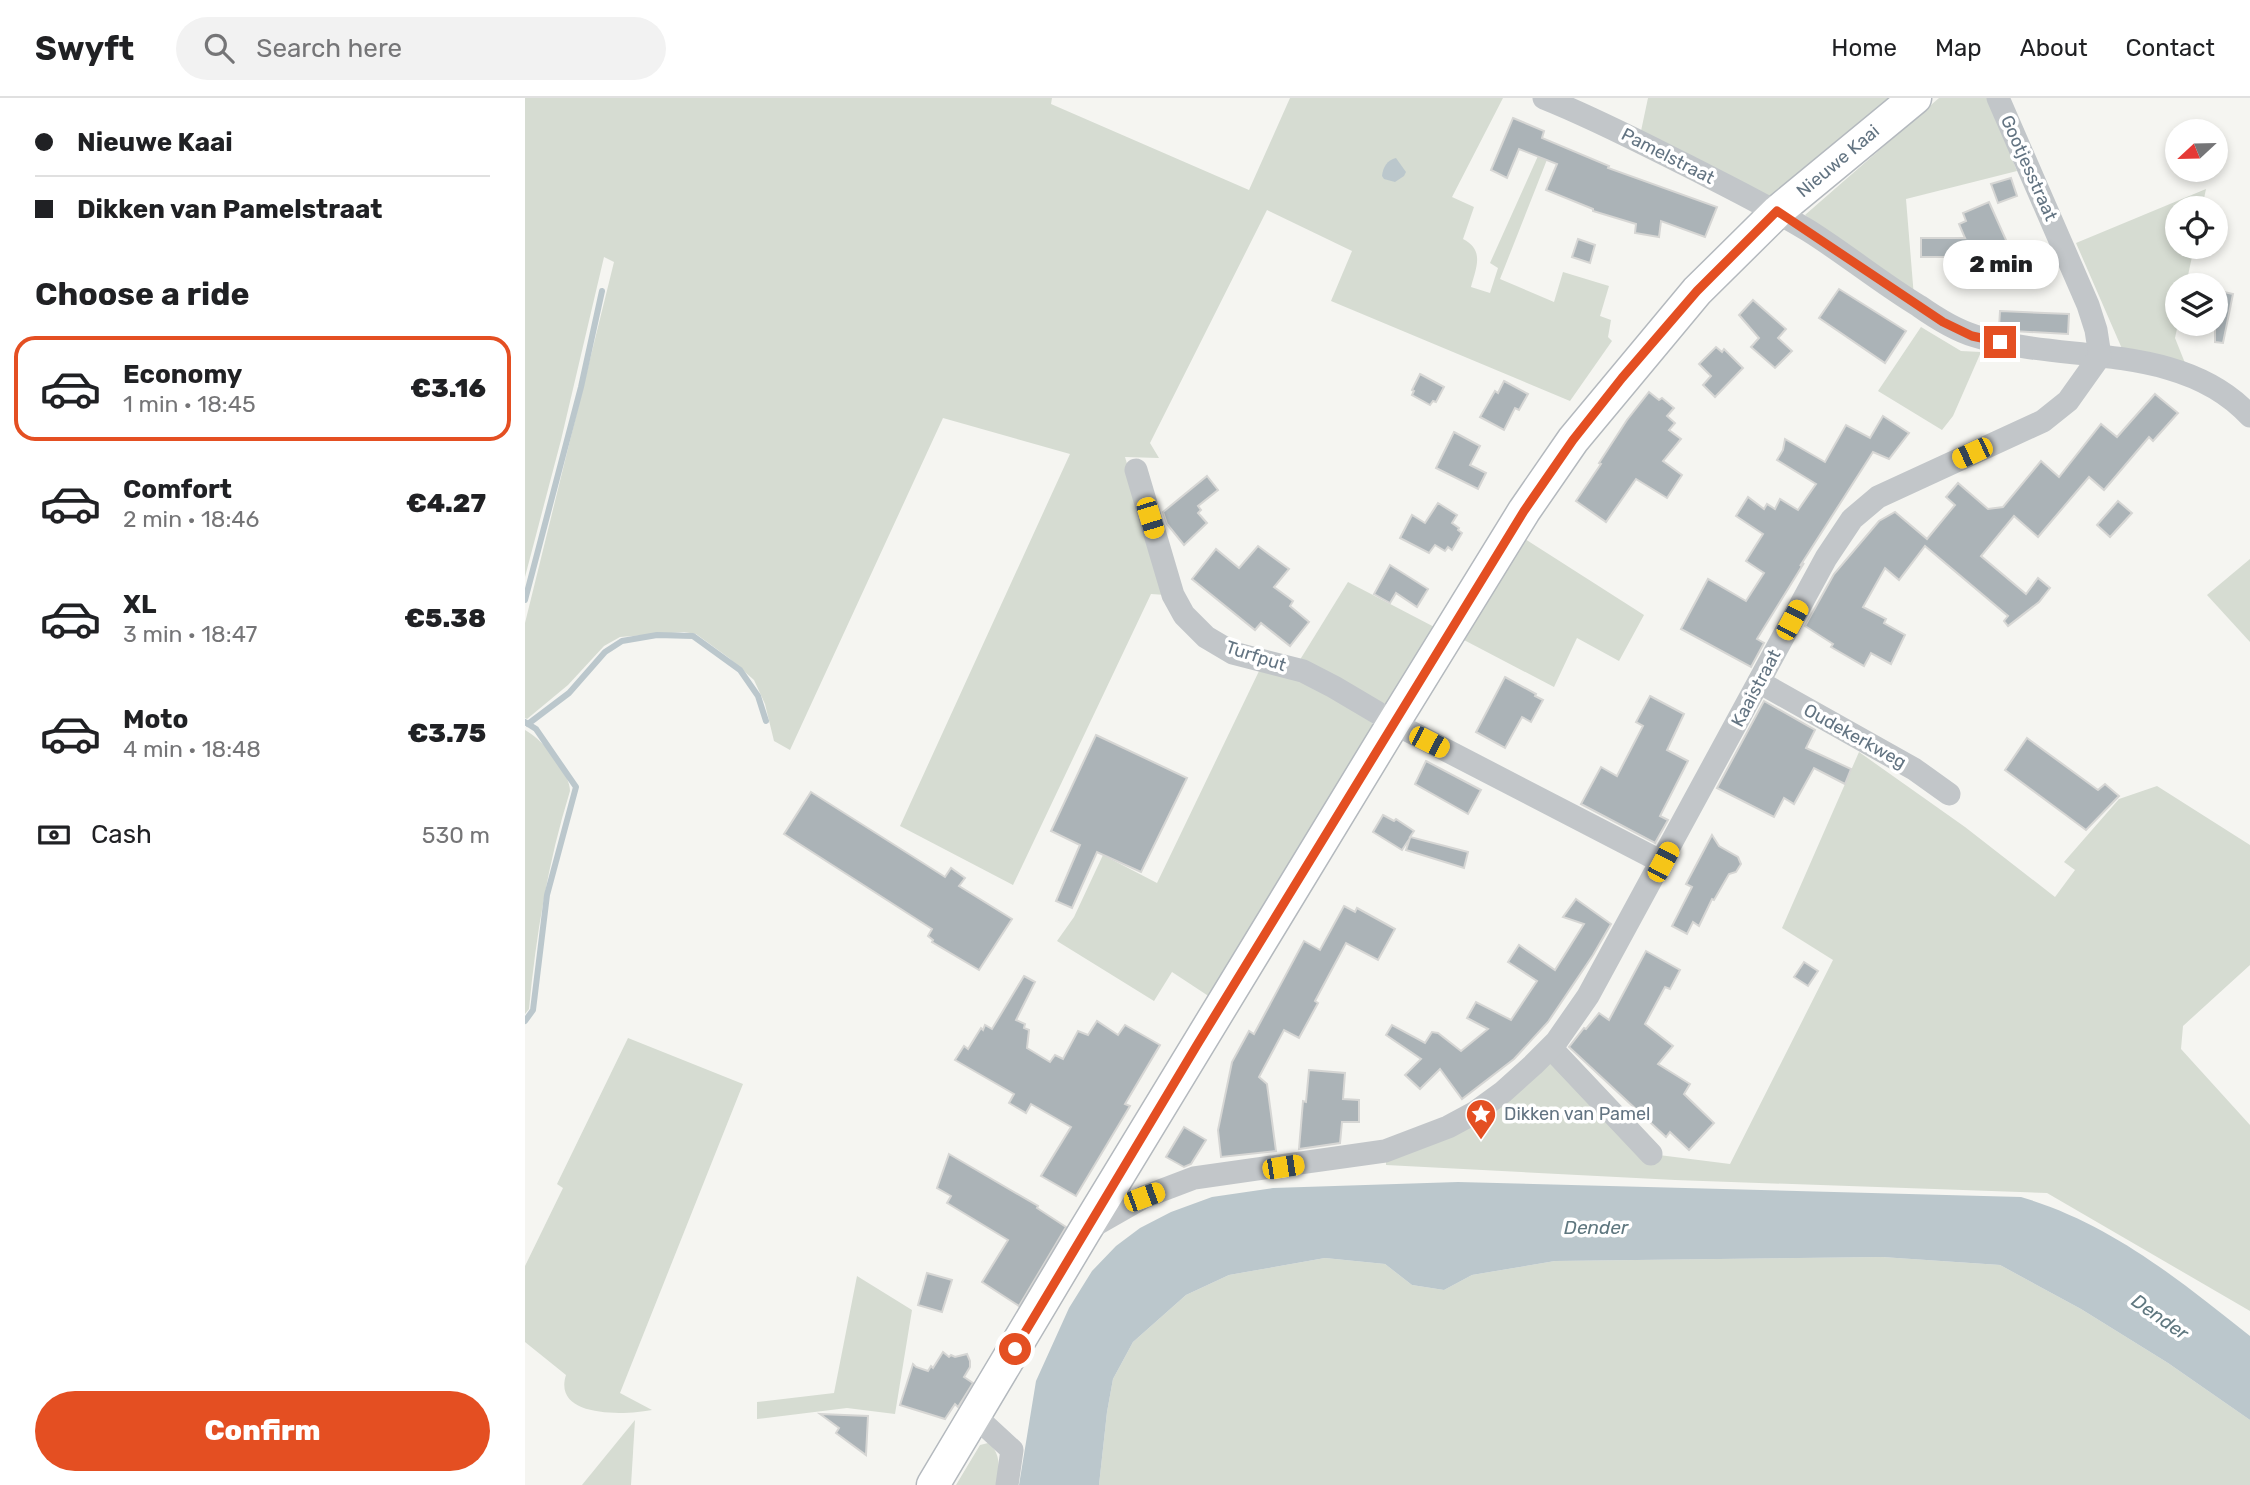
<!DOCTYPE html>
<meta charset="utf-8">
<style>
body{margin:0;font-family:Rubik,sans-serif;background:#f2f2f2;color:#202124;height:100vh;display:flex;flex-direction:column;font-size:26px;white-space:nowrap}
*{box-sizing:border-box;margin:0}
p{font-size:23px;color:#757577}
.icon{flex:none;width:38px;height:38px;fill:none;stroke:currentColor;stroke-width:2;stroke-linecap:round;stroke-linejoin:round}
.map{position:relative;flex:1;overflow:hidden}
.details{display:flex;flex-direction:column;background:#fff;width:525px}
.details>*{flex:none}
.guide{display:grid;align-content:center;height:154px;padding:0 35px;background:#fff}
.needle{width:46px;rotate:248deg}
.fabs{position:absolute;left:1640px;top:21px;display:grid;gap:14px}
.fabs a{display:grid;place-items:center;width:63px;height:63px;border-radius:50%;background:#fff;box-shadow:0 4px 10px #0003;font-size:35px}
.end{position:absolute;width:32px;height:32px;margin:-16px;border:9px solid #e44f22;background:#fff;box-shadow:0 0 0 4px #fff}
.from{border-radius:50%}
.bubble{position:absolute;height:49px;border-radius:24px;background:#fff;box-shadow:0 4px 10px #0003;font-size:23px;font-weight:800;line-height:49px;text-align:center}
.car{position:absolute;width:21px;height:42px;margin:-21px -10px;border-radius:9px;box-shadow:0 0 5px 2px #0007;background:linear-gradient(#f5c518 24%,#345 0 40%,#f5c518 0 76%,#345 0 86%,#f5c518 0)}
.guide b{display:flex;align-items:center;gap:24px;height:66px;font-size:26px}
.guide b+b{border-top:2px solid #e0e0e0}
.guide i{width:18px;height:18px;background:#202124}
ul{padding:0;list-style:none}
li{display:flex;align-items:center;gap:21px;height:105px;margin:0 14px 10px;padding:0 21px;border:4px solid transparent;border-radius:21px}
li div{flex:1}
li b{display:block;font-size:26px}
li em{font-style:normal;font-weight:800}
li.selected{border-color:#e44f22}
li>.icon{width:63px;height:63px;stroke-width:1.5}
h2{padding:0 35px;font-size:32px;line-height:84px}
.pay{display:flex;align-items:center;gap:18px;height:77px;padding:0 35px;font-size:26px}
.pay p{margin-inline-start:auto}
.action{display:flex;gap:14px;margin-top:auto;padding:14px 35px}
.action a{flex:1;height:80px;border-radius:42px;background:#e44f22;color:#fff;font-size:28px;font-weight:800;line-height:80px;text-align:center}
header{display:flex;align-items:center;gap:42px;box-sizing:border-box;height:98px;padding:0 35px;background:#fff;border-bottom:2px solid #e0e0e0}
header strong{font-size:33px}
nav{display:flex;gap:38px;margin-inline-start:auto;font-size:24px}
.search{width:490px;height:63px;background:#f2f2f2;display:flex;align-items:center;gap:18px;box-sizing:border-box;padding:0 24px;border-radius:38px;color:#757577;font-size:26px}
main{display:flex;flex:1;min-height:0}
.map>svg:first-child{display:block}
</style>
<header>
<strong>Swyft</strong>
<div class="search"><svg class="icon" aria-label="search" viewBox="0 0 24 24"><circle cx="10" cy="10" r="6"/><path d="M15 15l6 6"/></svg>Search here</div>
<nav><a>Home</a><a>Map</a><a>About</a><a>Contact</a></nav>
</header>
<main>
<section class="details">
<div class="guide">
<b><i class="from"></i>Nieuwe Kaai</b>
<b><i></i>Dikken van Pamelstraat</b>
</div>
<h2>Choose a ride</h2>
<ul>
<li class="selected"><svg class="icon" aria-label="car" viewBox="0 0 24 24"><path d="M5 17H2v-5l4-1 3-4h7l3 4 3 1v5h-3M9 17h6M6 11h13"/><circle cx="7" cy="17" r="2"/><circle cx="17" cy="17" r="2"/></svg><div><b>Economy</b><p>1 min · 18:45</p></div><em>€3.16</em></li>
<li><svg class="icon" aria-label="car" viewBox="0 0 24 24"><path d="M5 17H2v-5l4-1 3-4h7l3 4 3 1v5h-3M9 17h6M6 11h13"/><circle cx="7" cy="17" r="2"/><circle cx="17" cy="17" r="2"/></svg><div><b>Comfort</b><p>2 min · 18:46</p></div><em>€4.27</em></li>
<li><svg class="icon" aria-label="car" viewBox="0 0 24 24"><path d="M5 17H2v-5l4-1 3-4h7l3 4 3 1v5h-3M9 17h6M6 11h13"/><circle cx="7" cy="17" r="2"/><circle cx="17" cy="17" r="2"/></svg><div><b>XL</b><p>3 min · 18:47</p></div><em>€5.38</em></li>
<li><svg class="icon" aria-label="car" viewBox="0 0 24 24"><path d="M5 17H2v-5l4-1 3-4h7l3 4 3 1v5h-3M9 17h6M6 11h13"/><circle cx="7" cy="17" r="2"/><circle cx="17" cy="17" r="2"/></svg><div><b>Moto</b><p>4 min · 18:48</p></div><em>€3.75</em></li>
</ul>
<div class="pay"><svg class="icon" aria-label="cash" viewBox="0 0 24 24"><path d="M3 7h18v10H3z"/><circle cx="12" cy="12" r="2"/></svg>Cash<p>530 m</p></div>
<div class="action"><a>Confirm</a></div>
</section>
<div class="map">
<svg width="1725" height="1387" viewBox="0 0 1725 1387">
<rect width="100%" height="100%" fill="#f5f5f1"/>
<!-- green -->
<g fill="#d6dcd2">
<path d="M0,0H527L526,6L724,92L765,0H978L927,99L949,109L938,141C960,152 951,170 946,189L965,195L973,170L965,165L1017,49L1025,54L975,181L1029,204L1038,174L1084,188L1075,218L1086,222L1083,239L1087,243L1045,303L806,203L827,153L742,112L625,345L634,360L600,359L641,497L626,496L488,787L375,728L545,356L418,320L265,652L249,643L240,606L229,582L204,560L171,536L159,534L95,539L79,548L43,587L2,621L0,620V525L89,164L79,159L36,342L0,479Z"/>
<path d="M1123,0H1373L1254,97L1244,98L1116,33Z"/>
<path d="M1414,0H1463L1492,73L1381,101L1389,199L1280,117Z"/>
<path d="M1681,91L1677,110H1652V149H1669L1661,187H1652L1653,226L1650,240L1660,265L1598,253L1551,145Z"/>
<path d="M1396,229L1436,253L1456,254L1428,318L1417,332L1353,293Z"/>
<path d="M1000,441L1119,517L1094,563L1052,540L1029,589L939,542Z"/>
<path d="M1725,461V544L1682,497Z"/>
<path d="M823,484L915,532L866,604L857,606L773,565Z"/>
<path d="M735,571L791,588L845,621L849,629L688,901L647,874L629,903L532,843L549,819L578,757L632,785Z"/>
<path d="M0,632C17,641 45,674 45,693C23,764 11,837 4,911L0,916Z"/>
<path d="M1334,654L1440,729L1530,799L1550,772L1539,764L1594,701L1632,688L1725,747V867L1658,928L1656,951L1725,1027V1213L1522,1095L1150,1082L861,1067V1061L1026,950L1126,1056L1205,1066L1308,862L1257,830Z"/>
<path d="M103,940L218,986L95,1295L127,1312C102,1317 27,1321 41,1277L0,1244V1168L38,1090L32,1086Z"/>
<path d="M1357,1159L1475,1167L1556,1211L1643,1265L1725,1322V1387H574L582,1314L588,1281L608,1244L661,1197L704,1177L800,1160L860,1166L887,1187L919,1192L947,1177L1030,1163Z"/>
<path d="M332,1178L387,1212L370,1316L322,1310L232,1321V1304L309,1295Z"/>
<path d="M110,1322L106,1387H57Z"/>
<path d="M463,1345C477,1355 474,1372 472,1387H431L455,1347Z"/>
</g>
<!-- water -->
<g fill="#bbc7cc">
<path d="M871,60L881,74L879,78L870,84L859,81L857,78C858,69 862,62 871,60Z"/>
<path d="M933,1084L1496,1099C1585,1125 1653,1181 1725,1238V1322L1643,1265L1556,1211L1475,1167L1357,1159L1030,1163L947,1177L919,1192L887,1187L860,1166L800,1160L704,1177L661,1197L608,1244L588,1281L582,1314L574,1387H494L511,1283L544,1210L567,1173L591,1148L615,1130L646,1114L687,1099L748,1090Z"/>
</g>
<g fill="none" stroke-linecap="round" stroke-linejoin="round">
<!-- stream -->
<g stroke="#bbc7cc" stroke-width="6">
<path d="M0,502L56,289L77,193"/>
<path d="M0,624L11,631L51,689L22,797L8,912L0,923"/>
<path d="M3,626L44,595L80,554L97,543L132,537L168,538L215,572L233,598L241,623"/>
</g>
</g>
<!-- building -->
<g fill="#abb3b7" stroke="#d6d6d4" stroke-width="2">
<path d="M988,20L1019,33L1017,40L1084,68L1083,70L1192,109L1180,139L1136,123L1134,139L1110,135L1111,126L1068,113V111L1021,92L1032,66L994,51L982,80L966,72Z"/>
<path d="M1486,80L1492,98L1473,105L1466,86Z"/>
<path d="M1464,104L1481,142L1482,153L1515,150L1517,174L1485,178V181L1479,183L1445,188L1441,159H1396V140H1440L1434,126L1441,123L1438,115Z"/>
<path d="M1053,141L1070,147L1065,165L1047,159Z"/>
<path d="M1314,191L1381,233L1360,265L1294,220Z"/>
<path d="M1690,192L1708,196L1698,245L1690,244Z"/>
<path d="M1228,202L1261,231L1253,240L1267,253L1250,270L1226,249L1234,240L1214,217Z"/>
<path d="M1475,213L1544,216L1543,236L1488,233L1474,230Z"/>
<path d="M1191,249L1197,254L1199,251L1218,270L1190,299L1178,287L1186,278L1174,266Z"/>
<path d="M895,276L919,289L911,304L908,303L905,307L887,297L889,293L887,292Z"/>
<path d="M979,283L1003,296L994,312L990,310L979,332L955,319L970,293L973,295Z"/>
<path d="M1124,294L1134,302L1137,300L1149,310L1142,318L1150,325L1144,332L1156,341L1138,363L1157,377L1142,400L1111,381L1081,424L1051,403L1076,366L1074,365L1102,322Z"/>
<path d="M1630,296L1653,315L1628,343L1624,339L1579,392L1564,379L1513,439L1489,418L1456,458L1501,496L1513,480L1525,490L1514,504L1483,528L1479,523L1483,518L1400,448L1374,482L1360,470L1338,509L1361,521L1359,525L1380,537L1366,566L1346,555L1339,568L1306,549L1308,546L1280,528L1309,476L1354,423L1370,414L1402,441L1430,407L1421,399L1433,385L1463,411L1478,409L1516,363L1534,379L1576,326L1592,339Z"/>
<path d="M1358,318L1384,335L1364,361L1348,354L1275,468L1279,465L1232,541L1239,545L1226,569L1156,531L1183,481L1221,503L1239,475L1221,463L1238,436L1211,418L1223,399L1239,411L1242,406L1250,411L1255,401L1273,412L1291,386L1252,362L1258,352L1260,341L1300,364L1321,327L1345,340Z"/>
<path d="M929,334L955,348L945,367L961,375L953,391L911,370Z"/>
<path d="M682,378L693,392L673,408L676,412L673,415L682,425L659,447L642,426L638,414Z"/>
<path d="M1593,403L1607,415L1585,439L1572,427Z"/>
<path d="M913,405L932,417L927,425L934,430L933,432L937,435L927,452L923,449L920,453L910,447L904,455L875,440L887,417L900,425Z"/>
<path d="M733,448L764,471L749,489L768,503L765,508L784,524L765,548L736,525L730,532L667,481L691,451L714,470Z"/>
<path d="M865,467L903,491L892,509L871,495L865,505L849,496Z"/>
<path d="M980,579L1011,596L1010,598L1018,602L1006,624L997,619L980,650L951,634Z"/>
<path d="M1125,598L1159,616L1142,652L1163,663L1135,718L1143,722L1130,745L1056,706L1076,669L1092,678L1118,628L1111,624Z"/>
<path d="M1239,603L1290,632L1281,650L1326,671L1320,686L1289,670L1269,706L1259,700L1249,719L1192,690Z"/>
<path d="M571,637L662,680L616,774L572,754L547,810L531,803L555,747L526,733Z"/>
<path d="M1502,640L1573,692L1580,686L1594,698L1561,732L1480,672Z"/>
<path d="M901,663L956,692L943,716L890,686Z"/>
<path d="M286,694L420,779L426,770L440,780L434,788L487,821L454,872L407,844L408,842L403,838L407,831L259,736Z"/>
<path d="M858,717L869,723L871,721L889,733L885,739L943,754L939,770L881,752L885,740L877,752L848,734Z"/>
<path d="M1187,737L1194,748L1213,759L1216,766L1211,774L1204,776L1189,802L1187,801L1174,828L1168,824L1162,836L1147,828L1167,789L1161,786Z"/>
<path d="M1051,801L1086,826L1068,857L1023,924L989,961L937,1001L915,971L895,991L880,977L896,961L861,937L867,927L900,945L907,934L913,935L936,953L963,931L942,920L951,904L986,922L1012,883L983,864L994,847L1030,872L1059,826L1038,819Z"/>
<path d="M819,808L830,814L832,810L870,831L853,862L821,845L790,903L793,905L774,940L759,932L734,979L742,986L751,1053L696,1059L693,1032L707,964L724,933L729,936L779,843L795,852Z"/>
<path d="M1121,853L1155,872L1145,891L1140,889L1120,926L1148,948L1133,966L1165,986L1159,996L1189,1025L1164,1052L1145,1034L1141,1039L1044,949L1059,930L1061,931L1074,915L1084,922Z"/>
<path d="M1279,864L1293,873L1283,888L1269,879Z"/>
<path d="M499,878L510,884L491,922L500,926L499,930L504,932L502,950L525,964L530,957L538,961L553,933L563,937L572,923L593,937L600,927L635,947L600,1006L605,1008L551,1098L516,1078L546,1029L506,1006L501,1015L484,1005L489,996L430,962L439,948L443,951L456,930L458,932L460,927L467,931Z"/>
<path d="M784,972L820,975L818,1001L834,1002V1024H817L815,1045L774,1051L778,1003L781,1004Z"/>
<path d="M659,1029L681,1042L666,1066L659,1069L641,1059Z"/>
<path d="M424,1056L513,1108L512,1110L541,1129L494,1208L457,1184L483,1142L422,1105L426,1098L412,1090Z"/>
<path d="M402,1175L427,1182L417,1214L393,1207Z"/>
<path d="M418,1254L424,1259L426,1257L430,1259L442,1256L445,1263V1269L439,1279L448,1285L433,1309L430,1306L420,1321L375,1307L388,1266L391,1269L403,1273L406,1268L408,1270Z"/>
<path d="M295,1316L343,1318L341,1357L311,1335L314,1330Z"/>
</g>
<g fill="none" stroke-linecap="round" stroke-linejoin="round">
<!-- secondary casing -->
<g stroke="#b4b9be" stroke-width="35">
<path id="secondary" d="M408,1387L559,1134L869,624L999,413L1048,342L1172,193L1253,113L1390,0"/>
</g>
<!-- street -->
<g stroke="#c2c6c9" stroke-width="23">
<path d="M1019,0C1069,20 1115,44 1163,68C1204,89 1245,109 1284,133C1322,157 1356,185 1394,208C1411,220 1430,232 1450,238C1538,266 1656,243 1725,318"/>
<path d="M1473,0L1563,207L1571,232L1575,258"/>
<path d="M611,372L648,497L659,517L681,539L708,555L778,573L809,589L880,631L1137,764"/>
<path d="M1234,584L1389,671L1424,696"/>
<path d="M1026,950L1126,1056"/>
<path d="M563,1131L619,1099L669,1080L860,1053L923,1029L949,1015L978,994L1008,967L1031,944L1063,898L1301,460L1327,421L1353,399L1518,323L1543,303L1575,258"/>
<path d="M450,1318L487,1352L482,1387"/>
</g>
<!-- secondary -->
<use href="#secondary" stroke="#fff" stroke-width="32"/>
</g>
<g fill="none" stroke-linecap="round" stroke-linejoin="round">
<!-- route -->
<path stroke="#e44f22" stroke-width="9" d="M490,1251L672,947L999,413L1048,342L1097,280L1172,193L1252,113L1418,224L1447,238L1475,244"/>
</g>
<!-- icons -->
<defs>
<g id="sight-pin" transform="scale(1.575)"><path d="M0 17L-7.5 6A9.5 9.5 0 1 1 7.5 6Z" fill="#e44f22" stroke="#fff"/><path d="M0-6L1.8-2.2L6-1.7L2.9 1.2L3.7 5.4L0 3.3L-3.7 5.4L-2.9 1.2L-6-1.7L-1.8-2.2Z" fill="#fff"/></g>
</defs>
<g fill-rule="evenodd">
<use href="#sight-pin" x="956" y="1016"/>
</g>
<g text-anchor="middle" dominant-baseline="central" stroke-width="7" stroke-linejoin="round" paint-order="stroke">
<!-- street labels -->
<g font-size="18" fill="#637482" stroke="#fff">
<text transform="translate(1143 58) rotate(27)">Pamelstraat</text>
<text transform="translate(1313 63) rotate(-40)">Nieuwe Kaai</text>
<text transform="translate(1504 70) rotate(66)">Gootjesstraat</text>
<text transform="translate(731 558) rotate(18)">Turfput</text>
<text transform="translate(1231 590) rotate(-62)">Kaaistraat</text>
<text transform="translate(1330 638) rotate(29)">Oudekerkweg</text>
</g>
<!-- poi labels -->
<g font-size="18" fill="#637482" stroke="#fff" text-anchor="start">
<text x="979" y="1016">Dikken van Pamel</text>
</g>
<!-- water labels -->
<g font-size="19" font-style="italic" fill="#5f777f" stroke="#fff">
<text x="1071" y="1129">Dender</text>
<text transform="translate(1635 1219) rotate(35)">Dender</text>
</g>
</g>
</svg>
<div class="fabs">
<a><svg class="needle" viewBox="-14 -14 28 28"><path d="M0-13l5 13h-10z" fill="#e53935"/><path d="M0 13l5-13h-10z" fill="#757577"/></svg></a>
<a><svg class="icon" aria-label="locate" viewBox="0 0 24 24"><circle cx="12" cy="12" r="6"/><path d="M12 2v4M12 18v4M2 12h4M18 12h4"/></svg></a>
<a><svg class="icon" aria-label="layers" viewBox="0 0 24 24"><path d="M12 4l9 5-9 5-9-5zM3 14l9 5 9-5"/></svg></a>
</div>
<i class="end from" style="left:490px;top:1251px"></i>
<i class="end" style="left:1475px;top:244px"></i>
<div class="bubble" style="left:1418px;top:142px;width:116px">2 min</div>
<i class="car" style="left:1447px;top:355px;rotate:245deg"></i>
<i class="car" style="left:625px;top:420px;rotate:163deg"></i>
<i class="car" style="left:1267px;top:522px;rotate:28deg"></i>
<i class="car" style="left:904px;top:644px;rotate:117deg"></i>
<i class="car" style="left:1138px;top:764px;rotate:28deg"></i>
<i class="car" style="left:758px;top:1069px;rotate:81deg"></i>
<i class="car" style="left:619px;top:1099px;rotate:70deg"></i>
</div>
</main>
